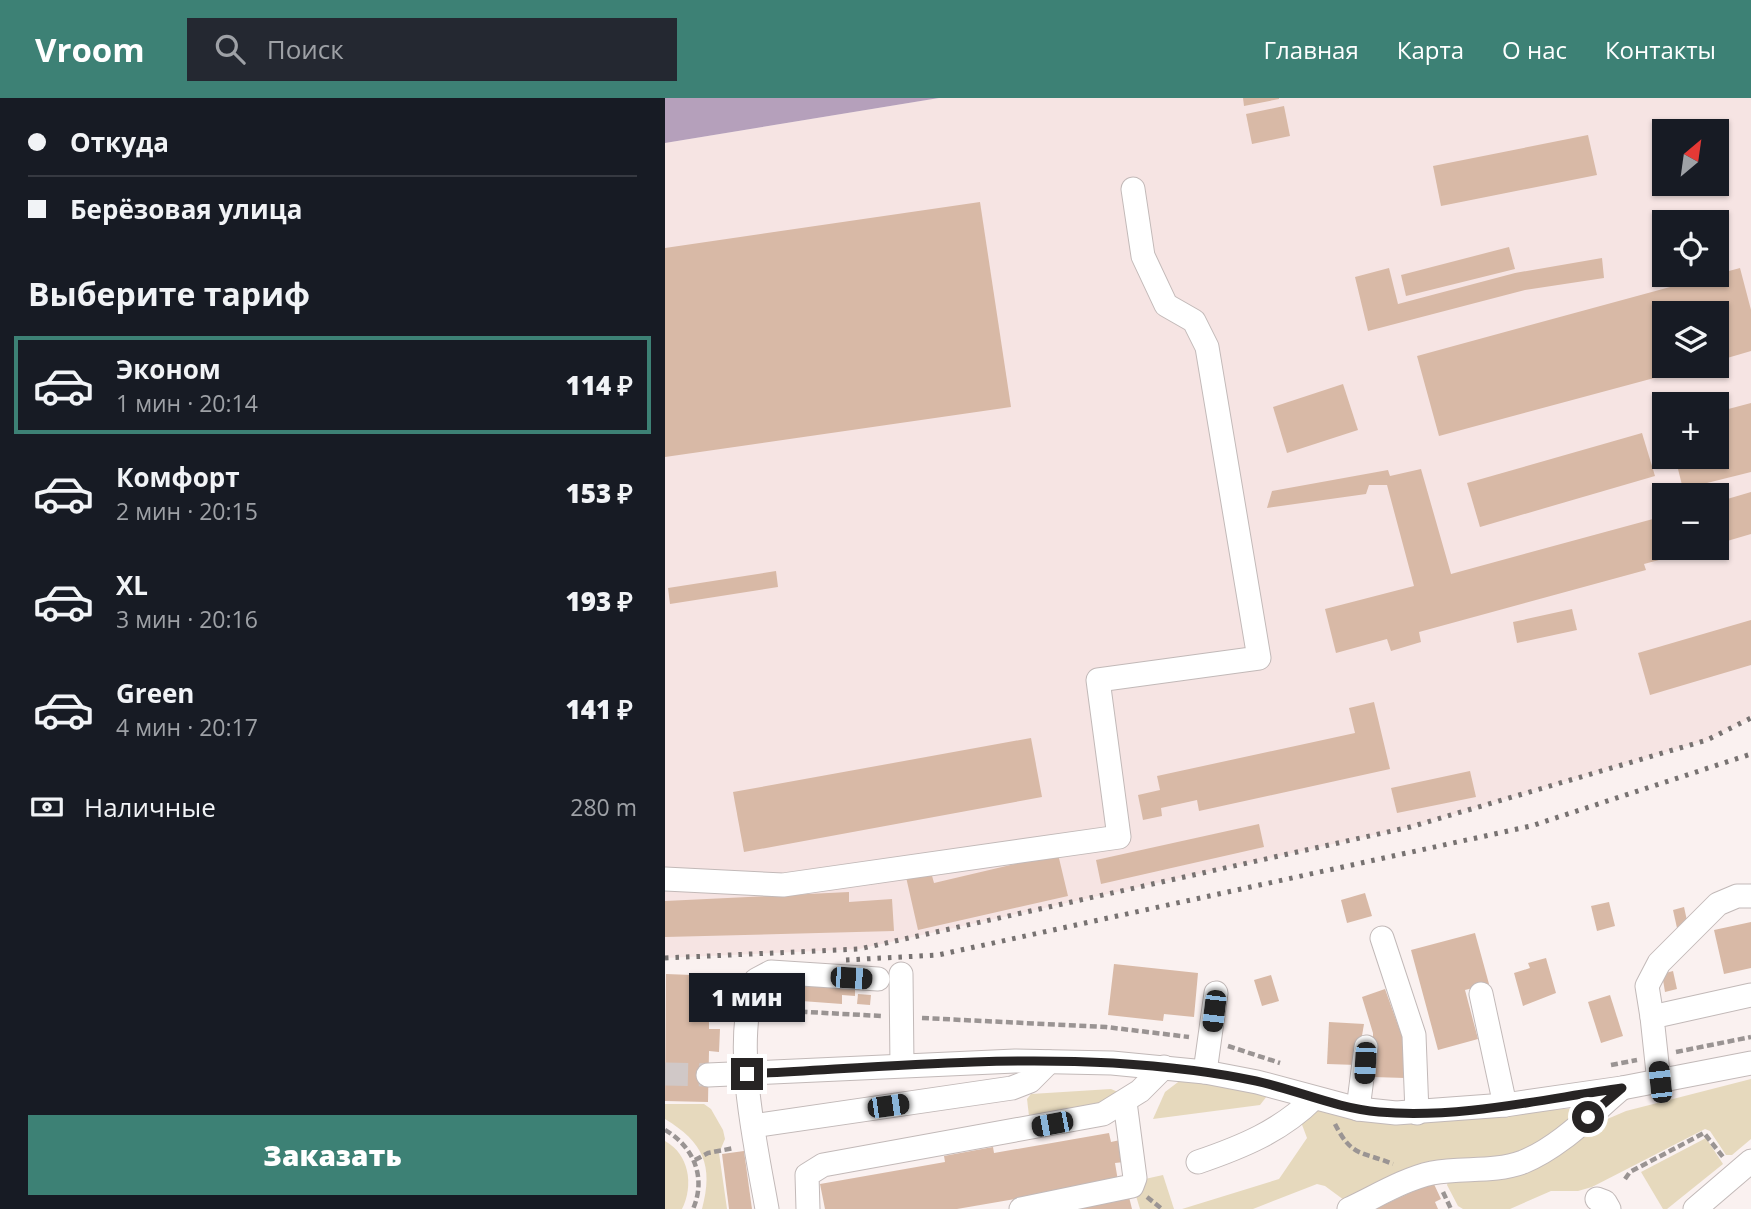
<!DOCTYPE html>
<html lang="ru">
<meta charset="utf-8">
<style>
body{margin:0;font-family:"Open Sans",sans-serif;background:#242831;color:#f1f3f6;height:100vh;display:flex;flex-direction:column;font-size:26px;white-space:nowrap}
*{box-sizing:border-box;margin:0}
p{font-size:23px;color:#9ea1a6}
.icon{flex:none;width:38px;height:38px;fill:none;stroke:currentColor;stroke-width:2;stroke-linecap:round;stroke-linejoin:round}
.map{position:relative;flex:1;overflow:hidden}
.drawer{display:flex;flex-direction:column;background:#171b24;width:665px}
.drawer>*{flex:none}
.top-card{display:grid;align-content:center;height:154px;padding:0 28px;background:#171b24}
.needle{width:46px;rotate:29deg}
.controls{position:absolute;left:987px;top:21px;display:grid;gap:14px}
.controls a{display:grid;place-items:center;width:77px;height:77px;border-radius:0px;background:#171b24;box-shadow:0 2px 5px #0004;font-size:35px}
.end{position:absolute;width:32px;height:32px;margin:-16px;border:9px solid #272424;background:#fff;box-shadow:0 0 0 4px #fff}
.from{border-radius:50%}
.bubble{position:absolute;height:49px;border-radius:0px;background:#171b24;box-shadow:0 2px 5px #0004;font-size:23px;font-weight:800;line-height:49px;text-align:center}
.car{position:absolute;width:21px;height:42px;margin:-21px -10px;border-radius:9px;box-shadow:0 0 5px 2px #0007;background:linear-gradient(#222 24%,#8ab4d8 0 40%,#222 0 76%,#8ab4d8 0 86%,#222 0)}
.top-card b{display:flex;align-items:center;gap:24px;height:66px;font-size:26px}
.top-card b+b{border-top:2px solid #363941}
.top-card i{width:18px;height:18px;background:#f1f3f6}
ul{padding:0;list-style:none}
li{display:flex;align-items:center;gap:21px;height:98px;margin:0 14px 10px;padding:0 14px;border:4px solid transparent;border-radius:0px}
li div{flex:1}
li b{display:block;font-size:26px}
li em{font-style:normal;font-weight:800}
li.current{border-color:#3d8175}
li>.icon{width:63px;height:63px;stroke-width:1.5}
h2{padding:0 28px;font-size:32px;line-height:84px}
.pay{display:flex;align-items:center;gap:18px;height:77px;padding:0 28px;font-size:26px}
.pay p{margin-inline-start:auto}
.button{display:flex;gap:14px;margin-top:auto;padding:14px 28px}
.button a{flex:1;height:80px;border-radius:0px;background:#3d8175;color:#fff;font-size:28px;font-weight:800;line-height:80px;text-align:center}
header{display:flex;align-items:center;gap:42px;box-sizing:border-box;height:98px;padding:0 35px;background:#3d8175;color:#fff}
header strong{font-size:33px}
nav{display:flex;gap:38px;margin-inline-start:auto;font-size:24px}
.search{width:490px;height:63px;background:#242831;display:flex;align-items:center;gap:18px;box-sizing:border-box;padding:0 24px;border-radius:0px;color:#9ea1a6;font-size:26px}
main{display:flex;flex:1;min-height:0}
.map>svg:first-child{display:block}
</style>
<header>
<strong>Vroom</strong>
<div class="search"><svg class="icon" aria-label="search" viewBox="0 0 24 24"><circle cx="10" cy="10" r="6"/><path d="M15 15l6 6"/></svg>Поиск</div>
<nav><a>Главная</a><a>Карта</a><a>О нас</a><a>Контакты</a></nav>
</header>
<main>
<section class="drawer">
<div class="top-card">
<b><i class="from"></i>Откуда</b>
<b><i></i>Берёзовая улица</b>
</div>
<h2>Выберите тариф</h2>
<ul>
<li class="current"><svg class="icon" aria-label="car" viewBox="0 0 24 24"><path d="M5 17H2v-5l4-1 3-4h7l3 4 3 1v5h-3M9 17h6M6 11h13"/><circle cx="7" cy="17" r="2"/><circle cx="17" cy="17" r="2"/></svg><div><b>Эконом</b><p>1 мин · 20:14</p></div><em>114 ₽</em></li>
<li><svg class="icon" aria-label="car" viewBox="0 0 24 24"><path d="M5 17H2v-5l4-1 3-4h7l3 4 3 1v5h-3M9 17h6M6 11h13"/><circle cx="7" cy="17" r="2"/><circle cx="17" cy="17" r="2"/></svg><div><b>Комфорт</b><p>2 мин · 20:15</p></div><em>153 ₽</em></li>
<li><svg class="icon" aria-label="car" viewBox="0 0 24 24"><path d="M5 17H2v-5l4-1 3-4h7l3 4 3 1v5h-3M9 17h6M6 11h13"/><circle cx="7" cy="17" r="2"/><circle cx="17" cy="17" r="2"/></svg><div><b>XL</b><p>3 мин · 20:16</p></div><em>193 ₽</em></li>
<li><svg class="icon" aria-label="car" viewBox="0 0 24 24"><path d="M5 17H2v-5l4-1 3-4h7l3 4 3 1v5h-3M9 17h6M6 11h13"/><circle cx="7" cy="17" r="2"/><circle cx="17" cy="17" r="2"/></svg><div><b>Green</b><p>4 мин · 20:17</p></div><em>141 ₽</em></li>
</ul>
<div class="pay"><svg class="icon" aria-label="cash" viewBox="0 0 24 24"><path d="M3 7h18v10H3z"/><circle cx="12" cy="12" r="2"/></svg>Наличные<p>280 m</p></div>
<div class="button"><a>Заказать</a></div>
</section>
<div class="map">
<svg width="1086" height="1111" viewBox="0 0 1086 1111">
<rect width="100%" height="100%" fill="#faf1f0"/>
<!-- built -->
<path fill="#f6e4e3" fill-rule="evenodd" d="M274,0H1086V620L1042,642L745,729L194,851L0,860V45ZM999,33H1052V86H999ZM999,124H1052V177H999ZM999,215H1052V268H999ZM999,306H1052V359H999ZM999,397H1052V450H999Z"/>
<!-- green -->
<g fill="#e6d9bd">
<path d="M521,978L602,998L595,1007L488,1021L500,994Z"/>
<path d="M1086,981V1041L1067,1057H1061L1045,1033L1040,1031L927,1089L913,1093H886L845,1111H798L793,1108L782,1087L783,1083L912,1041L940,1022L961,1013Z"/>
<path d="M446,991L453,994L451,1003L364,1018L362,1001L366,996Z"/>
<path d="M0,1006H39L46,1011L58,1032L60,1041L54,1055L62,1111H37C49,1067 38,1044 0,1021Z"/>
<path d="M909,1010L914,1017L856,1056L679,1102L660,1088L652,1086L588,1111H517L614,1081L642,1040L636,1024L651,1011L690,1021L732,1026Z"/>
<path d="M1041,1040L1058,1066L1002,1111H998L976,1074Z"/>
<path d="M0,1043C24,1056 29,1087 17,1111H0Z"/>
<path d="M498,1077L509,1111H475L471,1098L480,1081Z"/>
</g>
<!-- water -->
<path fill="#b5a0bb" d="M0,0H274L0,45Z"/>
<!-- building -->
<g fill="#d8b9a6">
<path d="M578,0H614V1L579,8Z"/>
<path d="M619,8L625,38L587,46L581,16Z"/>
<path d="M923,37L932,77L776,108L768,68Z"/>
<path d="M315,104L346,309L0,359V150Z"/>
<path d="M844,149L850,171L741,198L736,177Z"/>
<path d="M937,160L939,180L860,192L703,233L690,179L724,170L733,206L850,175Z"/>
<path d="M1075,170L1086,212V253L1052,263V215H999V268L1030,269L774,338L752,258Z"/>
<path d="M678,286L693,332L622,355L608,309Z"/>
<path d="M1086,305V374L1018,391L1010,359H1052V314Z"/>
<path d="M977,335L990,378L815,429L802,385Z"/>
<path d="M756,371L786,476L999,418V450L1035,451L979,466L981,472L754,534L756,544L726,553L722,541L671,555L660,511L749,488L722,387H704L701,396L602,410L607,393L723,372L725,378Z"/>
<path d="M1086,394V436L1052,446V404Z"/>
<path d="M111,473L113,489L5,506L3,490Z"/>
<path d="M907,511L912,532L852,545L848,524Z"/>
<path d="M1086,522V567L985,597L973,555Z"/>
<path d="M709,604L725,671L534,713L532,702L496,710L497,718L478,722L473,697L495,692L492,678L690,635L684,610Z"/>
<path d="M366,640L377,699L79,754L68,694Z"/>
<path d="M805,673L811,699L732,715L726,690Z"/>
<path d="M594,726L599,749L436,786L431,762Z"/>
<path d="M393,756L403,798L253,832L241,779L266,774L269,785Z"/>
<path d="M184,794V804L227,801L229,833L0,839V803Z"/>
<path d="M700,795L707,818L682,825L676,802Z"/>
<path d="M944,804L950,828L932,833L926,808Z"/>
<path d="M1019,809L1023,827L1012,830L1008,812Z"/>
<path d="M1086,824V870L1059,876L1049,832Z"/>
<path d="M810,835L824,886L800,892L813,941L773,952L746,852Z"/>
<path d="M881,860L891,895L858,908L849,875L865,870L863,865Z"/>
<path d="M449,866L533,875L529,919L499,916L498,923L443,917Z"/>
<path d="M1008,873L1012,891L1000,894L997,876Z"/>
<path d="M1,876L53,878L52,895H44V931H55L54,954L44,953L43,1004L0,1003Z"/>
<path d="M606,877L614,903L597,908L589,882Z"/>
<path d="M106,883L190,889V898L177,897V906L123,902V896L106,894Z"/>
<path d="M720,891L739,944L740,980L708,979V935L697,899Z"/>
<path d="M193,896L206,897L205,907L192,906Z"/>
<path d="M945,897L958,938L936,945L923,904Z"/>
<path d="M664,924L699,926L692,967L662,966Z"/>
<path d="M444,1035L446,1044L455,1042L459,1064L450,1065L453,1083L292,1111H160L155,1086L280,1064L279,1058L328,1049L329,1055Z"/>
<path d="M79,1053L87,1111H64L57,1056Z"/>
<path d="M768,1084L776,1101L770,1104L773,1111H710Z"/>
<path d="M464,1099L467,1111H408Z"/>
</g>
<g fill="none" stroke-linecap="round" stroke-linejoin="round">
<!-- minor-tunnel -->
<path stroke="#d0c8c7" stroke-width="23" stroke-dasharray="23 11" stroke-linecap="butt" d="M0,976L43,977"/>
<!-- minor casing -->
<g stroke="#c2b9b8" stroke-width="25">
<g id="minor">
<path d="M0,781L118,787L454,739L433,582L594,560L542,249L529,223L501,207L478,158L468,91"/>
<path d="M717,840L749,937L752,1015"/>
<path d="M236,876L237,967"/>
<path d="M816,896L840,1007"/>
<path d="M987,919L982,888L994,865L1053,806L1072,798H1086"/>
<path d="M540,974L551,895"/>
<path d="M43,977L350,963L447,965L540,974L592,984L693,1011L731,1015L840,1007L957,990L1086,965"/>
<path d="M994,984L987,919L1086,897"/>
<path d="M693,1011L701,949"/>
<path d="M88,1028L347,990L365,983L384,964"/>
<path d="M533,1064C577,1049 616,1033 649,1000"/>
<path d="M932,1101L940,1104L944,1111"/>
<path d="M102,1111C91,1048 66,942 91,882L106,874L213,881"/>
<path d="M143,1111L142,1077L158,1067L438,1016L475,993L499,969"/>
<path d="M356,1111L467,1088L470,1080L460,1004"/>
<path d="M684,1111C710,1099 739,1081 767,1075C798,1069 828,1075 858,1064C895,1049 926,1016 957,990"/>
<path d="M1030,1111L1086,1063"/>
</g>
</g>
<!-- path -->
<g stroke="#9a9493" stroke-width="4.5" stroke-dasharray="7 3.5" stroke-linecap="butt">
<path d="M104,912L217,918"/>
<path d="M257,920L441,929L524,939"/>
<path d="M563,948L615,965"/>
<path d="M1011,954L1086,939"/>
<path d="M946,967L972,962"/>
<path d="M670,1026C687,1060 697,1053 728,1066"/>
<path d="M0,1032C28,1048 42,1079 28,1111"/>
<path d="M30,1062L43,1055L69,1050"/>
<path d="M960,1081L965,1074L1039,1035L1058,1059"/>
<path d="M778,1094L786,1111"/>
<path d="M482,1099L497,1111"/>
</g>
<!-- minor -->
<use href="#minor" stroke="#fff" stroke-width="23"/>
<!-- rail -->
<g stroke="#777271" stroke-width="5" stroke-dasharray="3.5 7" stroke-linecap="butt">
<path d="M0,860L194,851L745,729L1042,642L1086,620"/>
<path d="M181,862L273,857L866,728L1086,656"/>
</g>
</g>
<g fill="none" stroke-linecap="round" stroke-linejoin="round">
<!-- route -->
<path stroke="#272424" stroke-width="9" d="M82,976C204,970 326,958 448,965C496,968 544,973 591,983C632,992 671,1010 714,1014C794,1021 878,1001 957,990L923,1019"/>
</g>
</svg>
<div class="controls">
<a><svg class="needle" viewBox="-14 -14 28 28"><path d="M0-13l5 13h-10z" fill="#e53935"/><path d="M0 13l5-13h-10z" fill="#9ea1a6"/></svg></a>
<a><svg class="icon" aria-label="locate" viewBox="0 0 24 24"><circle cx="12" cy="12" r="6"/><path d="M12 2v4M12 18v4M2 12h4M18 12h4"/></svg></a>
<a><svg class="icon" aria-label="layers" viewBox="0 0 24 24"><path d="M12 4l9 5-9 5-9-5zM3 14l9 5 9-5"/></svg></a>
<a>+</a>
<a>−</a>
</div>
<i class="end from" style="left:923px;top:1019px"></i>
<i class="end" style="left:82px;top:976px"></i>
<div class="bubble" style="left:24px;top:875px;width:116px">1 мин</div>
<i class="car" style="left:186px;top:880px;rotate:94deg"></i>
<i class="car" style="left:549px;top:913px;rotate:187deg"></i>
<i class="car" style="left:700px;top:965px;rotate:183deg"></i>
<i class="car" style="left:995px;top:984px;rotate:354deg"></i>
<i class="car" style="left:223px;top:1008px;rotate:82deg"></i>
<i class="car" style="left:387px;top:1026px;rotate:259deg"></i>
</div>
</main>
